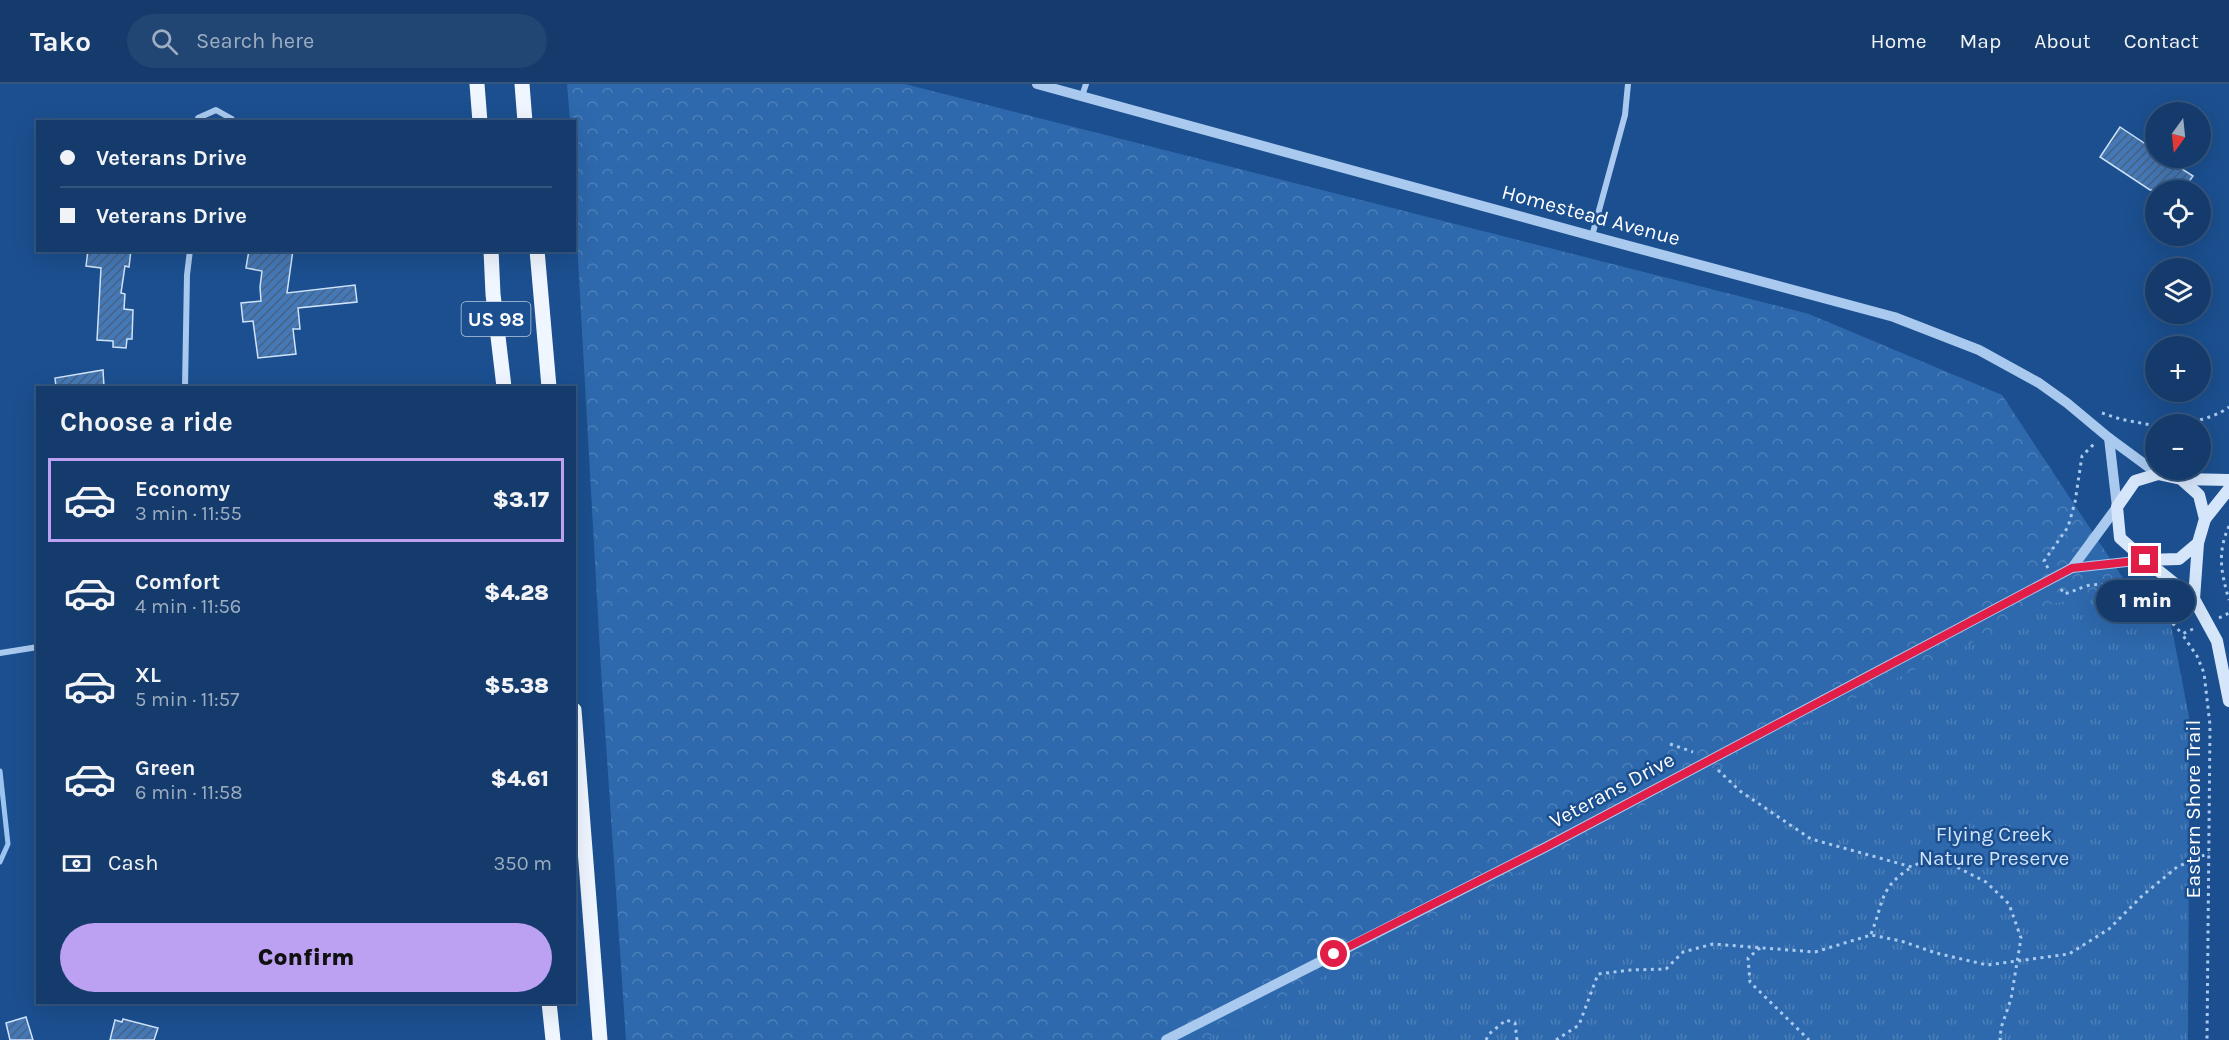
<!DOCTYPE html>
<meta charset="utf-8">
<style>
body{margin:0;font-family:Karla,sans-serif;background:#214673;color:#f1f3f6;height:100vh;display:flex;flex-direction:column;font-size:22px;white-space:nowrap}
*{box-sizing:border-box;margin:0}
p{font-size:20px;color:#9dadc1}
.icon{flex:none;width:33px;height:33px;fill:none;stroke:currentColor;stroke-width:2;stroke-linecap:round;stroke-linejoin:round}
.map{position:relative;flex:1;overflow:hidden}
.details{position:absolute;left:36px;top:302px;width:540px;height:618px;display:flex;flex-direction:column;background:#143b6b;border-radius:0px;box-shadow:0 6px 24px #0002,0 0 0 2px #33557e}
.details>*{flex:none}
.banner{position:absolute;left:36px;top:36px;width:540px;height:132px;border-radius:0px;box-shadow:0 6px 24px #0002,0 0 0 2px #33557e;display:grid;align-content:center;height:132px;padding:0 24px;background:#143b6b}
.needle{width:39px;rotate:195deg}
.fabs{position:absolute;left:2145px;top:18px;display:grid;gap:12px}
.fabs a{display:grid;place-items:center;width:66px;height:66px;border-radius:50%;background:#143b6b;box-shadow:0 6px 24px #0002,0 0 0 2px #33557e;font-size:30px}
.end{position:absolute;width:27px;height:27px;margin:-14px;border:8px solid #e11d48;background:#fff;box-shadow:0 0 0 3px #fff}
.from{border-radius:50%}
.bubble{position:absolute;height:42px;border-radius:21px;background:#143b6b;box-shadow:0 6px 24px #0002,0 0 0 2px #33557e;font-size:20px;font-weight:800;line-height:42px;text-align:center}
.banner b{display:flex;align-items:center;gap:21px;height:57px;font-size:22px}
.banner b+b{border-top:2px solid #33557e}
.banner i{width:15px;height:15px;background:#f1f3f6}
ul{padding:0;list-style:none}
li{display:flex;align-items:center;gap:18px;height:84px;margin:0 12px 9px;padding:0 12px;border:3px solid transparent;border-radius:0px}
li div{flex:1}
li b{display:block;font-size:22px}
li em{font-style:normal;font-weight:800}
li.current{border-color:#bca0f2}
li>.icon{width:54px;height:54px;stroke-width:1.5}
h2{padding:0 24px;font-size:27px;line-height:72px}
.pay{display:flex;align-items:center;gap:15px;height:66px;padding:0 24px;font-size:22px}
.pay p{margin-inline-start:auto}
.action{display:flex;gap:12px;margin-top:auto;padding:12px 24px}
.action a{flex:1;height:69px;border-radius:36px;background:#bca0f2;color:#111;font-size:24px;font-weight:800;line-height:69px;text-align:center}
header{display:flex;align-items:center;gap:36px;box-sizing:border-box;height:84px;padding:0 30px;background:#143b6b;border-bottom:2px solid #33557e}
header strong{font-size:28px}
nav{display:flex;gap:33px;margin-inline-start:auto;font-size:21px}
.search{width:420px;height:54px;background:#214673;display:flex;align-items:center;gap:15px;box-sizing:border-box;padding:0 21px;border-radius:33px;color:#9dadc1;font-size:22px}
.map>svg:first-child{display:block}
</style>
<header>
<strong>Tako</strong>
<div class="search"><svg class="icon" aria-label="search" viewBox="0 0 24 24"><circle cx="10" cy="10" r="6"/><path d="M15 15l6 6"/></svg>Search here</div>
<nav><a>Home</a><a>Map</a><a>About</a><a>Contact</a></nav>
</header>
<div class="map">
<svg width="2229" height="956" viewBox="0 0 2229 956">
<defs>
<pattern id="forest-crowns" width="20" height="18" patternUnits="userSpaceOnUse" patternTransform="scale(1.5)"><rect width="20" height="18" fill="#2e69ad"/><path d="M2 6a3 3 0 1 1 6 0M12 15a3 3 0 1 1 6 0" fill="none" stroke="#4d80b9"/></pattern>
<pattern id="park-tufts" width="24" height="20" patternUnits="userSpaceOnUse" patternTransform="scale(1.5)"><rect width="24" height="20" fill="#2e69ad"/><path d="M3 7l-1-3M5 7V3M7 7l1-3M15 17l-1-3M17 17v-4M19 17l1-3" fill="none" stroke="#4d80b9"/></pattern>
<pattern id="building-hatch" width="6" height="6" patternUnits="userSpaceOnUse" patternTransform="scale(1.5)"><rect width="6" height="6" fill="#4478b7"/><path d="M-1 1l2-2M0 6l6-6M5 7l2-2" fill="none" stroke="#486282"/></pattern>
</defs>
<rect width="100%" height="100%" fill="#1b4f8f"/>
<!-- forest -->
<path fill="url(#forest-crowns)" d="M567,0H905L1809,230L2002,311L2148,532L2189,633L2188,956H626L601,586L575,122L574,38L570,37Z"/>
<!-- park -->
<path fill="url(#park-tufts)" d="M2118,509L2170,535L2189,633L2188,956H1204L1780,650L2055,519Z"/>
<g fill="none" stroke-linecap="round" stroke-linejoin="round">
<!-- stream -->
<path stroke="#9cc4f0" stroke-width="5" d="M0,687L8,760L0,778"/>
</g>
<!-- building -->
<g fill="url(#building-hatch)" stroke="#cfe3fa" stroke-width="1.5">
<path d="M2120,43L2156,67V74H2165L2193,92L2183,106H2150L2100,73Z"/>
<path d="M88,166H131L129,183L125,182L121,209L125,210L124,225L133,226L132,255H127L126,264L113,263V257L97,256L101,184L86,182Z"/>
<path d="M249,166H293L287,209L355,201L357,218L298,224L300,245H293L296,270L258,274L253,237L243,238L241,219L261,217L260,203L262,187L246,184Z"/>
<path d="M103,286L104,303H56L55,294Z"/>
<path d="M26,933L33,956H10L6,939Z"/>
<path d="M123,935L158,944L154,956H110L115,936L122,938Z"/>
</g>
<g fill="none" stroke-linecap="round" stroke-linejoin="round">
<!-- path -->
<g stroke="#a9c9ee" stroke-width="3" stroke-dasharray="3 4.5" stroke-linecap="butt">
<path d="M2102,329L2120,335L2156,342"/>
<path d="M2178,340C2196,337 2214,334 2229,323"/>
<path d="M2229,442C2217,469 2221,488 2229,516"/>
<path d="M2048,484L2044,477L2068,443L2075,418L2082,372L2095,359"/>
<path d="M2061,505L2064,510C2072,508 2078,505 2086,502C2121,493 2162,525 2182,550"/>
<path d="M2219,534L2229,529"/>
<path d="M2193,545L2182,550L2197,572L2204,589L2210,641L2207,956"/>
<path d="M1670,660L1693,668"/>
<path d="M1718,686L1740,707L1811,755L1912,783L1923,777L1941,775L1986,798L2009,820L2021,854L2011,915L2001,944L2000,956"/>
<path d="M1871,850C1884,818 1879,803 1912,783"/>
<path d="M1760,864L1748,874L1750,898L1809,956"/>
<path d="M1486,956L1489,950L1506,936L1515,939L1517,956"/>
<path d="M1556,956L1579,941L1598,890L1631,886L1666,885L1683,868L1713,860L1815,868L1871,851L1901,857L1936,869L1987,881L2069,870L2109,845L2143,811L2177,783L2209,769"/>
</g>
<!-- minor -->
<g stroke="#a9c9ee" stroke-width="6">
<path d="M1082,12L1086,0"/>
<path d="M199,38L198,34L216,26L232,35V38"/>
<path d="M1592,152L1625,31L1628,0"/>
<path d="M185,303L187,191L190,166"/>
<path d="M0,569L38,563"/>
</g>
<!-- tertiary -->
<g stroke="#a9c9ee" stroke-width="10">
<path d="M1037,0L1592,152L1894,233L1979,266L2039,299L2067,319L2109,354L2158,390"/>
<path d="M2072,484L2117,423L2109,354"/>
<path d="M1166,956L1544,764L2072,484L2145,476"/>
</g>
<!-- secondary -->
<g stroke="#d6e6fa" stroke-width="12">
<path d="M2158,390L2181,395L2199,411L2205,435L2198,459L2179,475L2145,476L2120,454L2117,423L2135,397Z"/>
<path d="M2181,395L2229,396"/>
<path d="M2205,435L2229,405"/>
<path d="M2145,476L2194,515L2217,557L2229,617"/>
<path d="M2194,515L2198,459"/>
</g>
<!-- primary -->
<g stroke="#f0f6ff" stroke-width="15">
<path d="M477,0L480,38"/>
<path d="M522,0L525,38"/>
<path d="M491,166L493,210L504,303"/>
<path d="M537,166L549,303"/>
<path d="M574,626L600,956"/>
<path d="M549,918L553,956"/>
</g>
</g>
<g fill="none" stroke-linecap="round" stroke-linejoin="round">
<!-- route -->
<path stroke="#e11d48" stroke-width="8" d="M1334,870L1544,764L2072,484L2145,476"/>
</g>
<g text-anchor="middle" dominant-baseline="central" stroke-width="5" stroke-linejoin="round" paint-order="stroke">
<!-- shield labels -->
<rect fill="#1b4f8f" stroke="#bbcadd" stroke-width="1.5" x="461.5" y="218" width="69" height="34" rx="4.5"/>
<g font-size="20" font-weight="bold" fill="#fff">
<text x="496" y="235">US 98</text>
</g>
<!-- street labels -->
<g font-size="21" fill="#fff" stroke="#1b4f8f">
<text transform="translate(1591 131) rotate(15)">Homestead Avenue</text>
<text transform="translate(1612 706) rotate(-28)">Veterans Drive</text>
<text transform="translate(2193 725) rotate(-90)">Eastern Shore Trail</text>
</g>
<!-- park labels -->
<g font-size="21" fill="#cfe3fa" stroke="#1b4f8f">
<text x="1994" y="750">Flying Creek<tspan x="1994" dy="24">Nature Preserve</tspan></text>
</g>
</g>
</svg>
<div class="fabs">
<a><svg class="needle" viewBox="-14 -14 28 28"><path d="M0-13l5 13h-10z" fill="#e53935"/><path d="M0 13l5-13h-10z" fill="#9dadc1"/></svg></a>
<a><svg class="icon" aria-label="locate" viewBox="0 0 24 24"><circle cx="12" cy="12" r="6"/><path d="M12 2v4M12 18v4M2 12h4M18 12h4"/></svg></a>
<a><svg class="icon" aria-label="layers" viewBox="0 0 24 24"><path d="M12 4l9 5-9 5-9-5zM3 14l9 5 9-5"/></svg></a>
<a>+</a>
<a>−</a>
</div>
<i class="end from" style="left:1334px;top:870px"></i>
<i class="end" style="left:2145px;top:476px"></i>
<div class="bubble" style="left:2096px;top:496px;width:99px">1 min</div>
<div class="banner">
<b><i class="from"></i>Veterans Drive</b>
<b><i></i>Veterans Drive</b>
</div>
<section class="details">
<h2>Choose a ride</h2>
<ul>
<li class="current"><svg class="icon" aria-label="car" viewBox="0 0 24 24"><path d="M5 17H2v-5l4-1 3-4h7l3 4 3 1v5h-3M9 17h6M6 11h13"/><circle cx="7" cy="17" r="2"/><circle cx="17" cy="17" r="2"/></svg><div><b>Economy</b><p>3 min · 11:55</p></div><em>$3.17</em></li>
<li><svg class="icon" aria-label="car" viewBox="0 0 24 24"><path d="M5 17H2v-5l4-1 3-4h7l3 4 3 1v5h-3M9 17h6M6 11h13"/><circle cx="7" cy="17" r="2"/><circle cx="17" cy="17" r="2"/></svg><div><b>Comfort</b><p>4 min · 11:56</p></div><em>$4.28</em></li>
<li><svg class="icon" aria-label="car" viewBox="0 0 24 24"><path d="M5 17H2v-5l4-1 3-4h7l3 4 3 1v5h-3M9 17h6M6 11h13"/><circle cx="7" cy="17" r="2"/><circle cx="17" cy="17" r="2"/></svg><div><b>XL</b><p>5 min · 11:57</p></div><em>$5.38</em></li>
<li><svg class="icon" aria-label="car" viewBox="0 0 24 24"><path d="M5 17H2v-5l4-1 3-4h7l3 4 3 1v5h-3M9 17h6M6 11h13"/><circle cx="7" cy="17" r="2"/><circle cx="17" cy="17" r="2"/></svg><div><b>Green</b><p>6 min · 11:58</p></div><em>$4.61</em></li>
</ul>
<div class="pay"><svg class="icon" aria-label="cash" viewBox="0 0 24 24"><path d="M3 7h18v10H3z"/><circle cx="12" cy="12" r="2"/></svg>Cash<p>350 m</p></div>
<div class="action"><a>Confirm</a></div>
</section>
</div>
